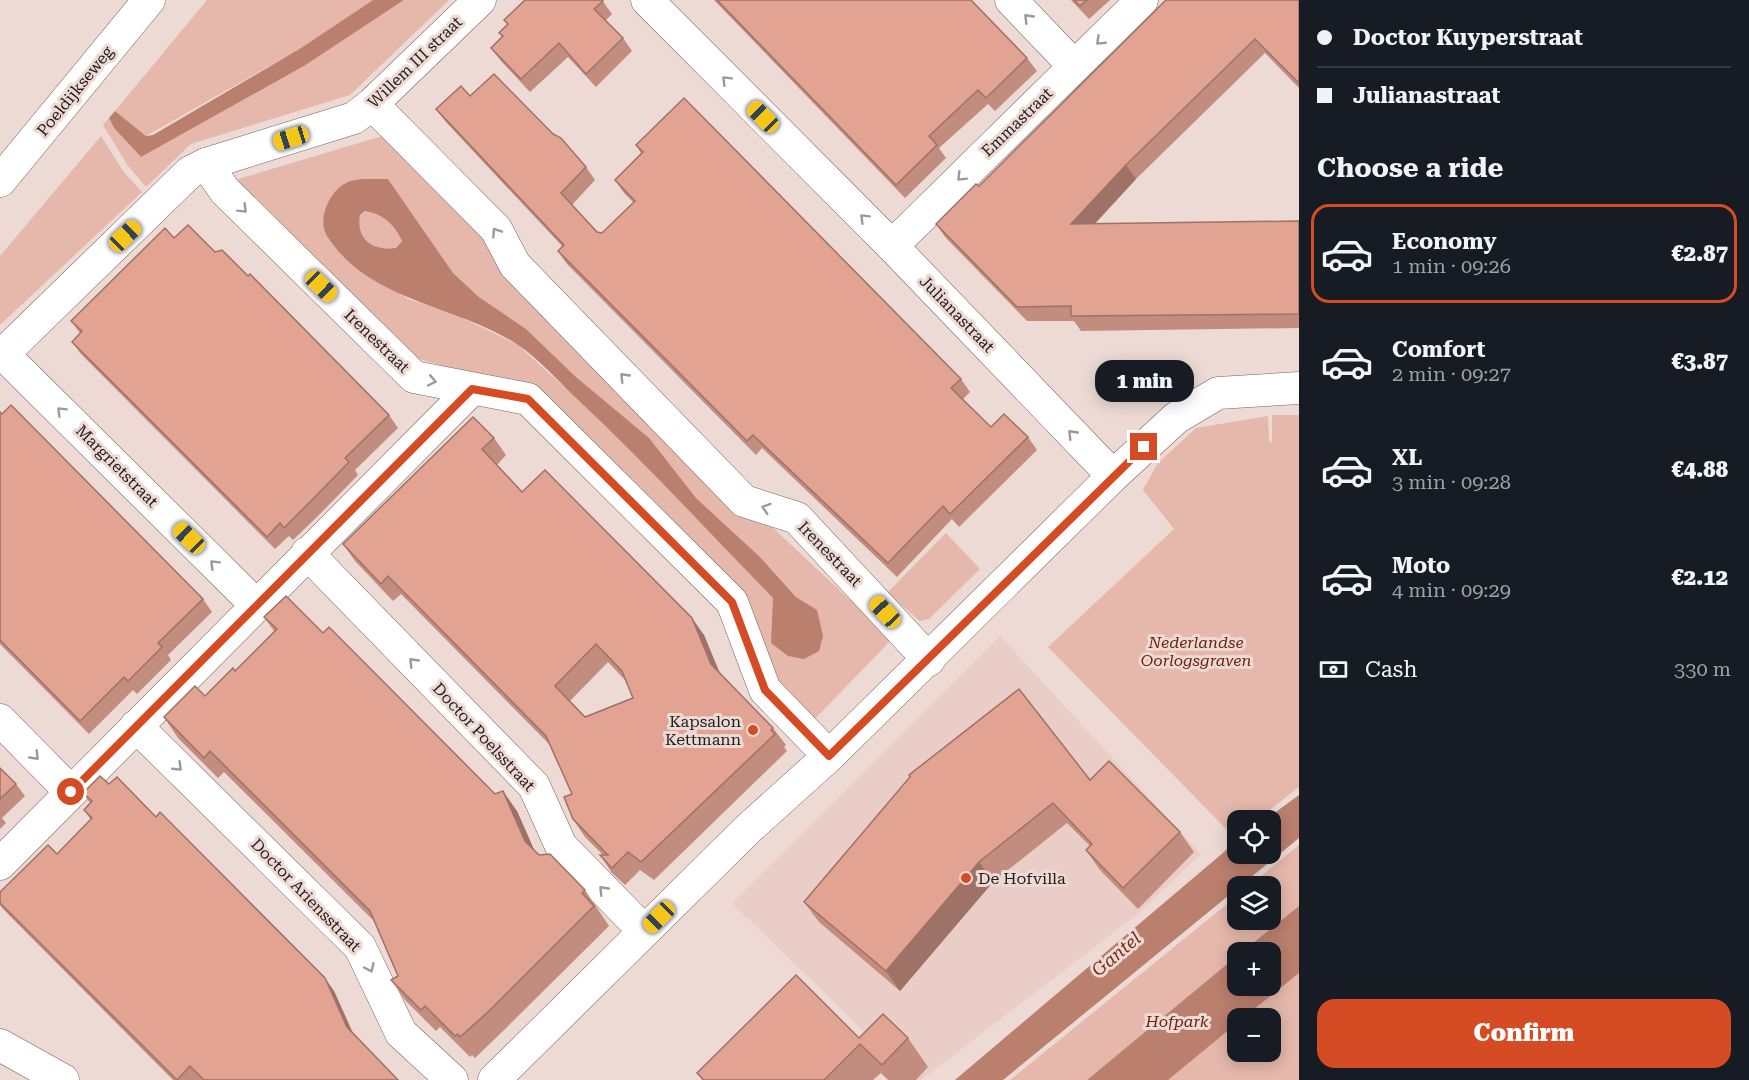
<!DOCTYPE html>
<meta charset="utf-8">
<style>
body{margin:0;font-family:"Roboto Serif",serif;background:#242831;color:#f1f3f6;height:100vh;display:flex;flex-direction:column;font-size:22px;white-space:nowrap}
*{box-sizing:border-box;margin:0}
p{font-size:20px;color:#9ea1a6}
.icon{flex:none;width:33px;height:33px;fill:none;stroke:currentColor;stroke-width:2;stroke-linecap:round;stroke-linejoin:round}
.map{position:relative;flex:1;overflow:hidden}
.side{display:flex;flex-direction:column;background:#171b24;width:450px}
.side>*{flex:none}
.banner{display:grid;align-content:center;height:132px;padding:0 18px;background:#171b24}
.buttons{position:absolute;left:1227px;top:810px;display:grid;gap:12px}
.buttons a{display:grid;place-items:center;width:54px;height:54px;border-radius:12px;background:#171b24;box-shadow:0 3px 15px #0003;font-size:30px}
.end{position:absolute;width:27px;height:27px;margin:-14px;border:8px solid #d54c24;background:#fff;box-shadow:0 0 0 3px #fff}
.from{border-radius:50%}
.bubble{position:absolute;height:42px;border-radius:18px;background:#171b24;box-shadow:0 3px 15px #0003;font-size:20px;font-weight:800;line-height:42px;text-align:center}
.car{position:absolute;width:18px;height:36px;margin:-18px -9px;border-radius:8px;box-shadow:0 0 4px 2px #0007;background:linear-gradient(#f5c518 24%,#345 0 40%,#f5c518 0 76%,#345 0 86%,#f5c518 0)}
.banner b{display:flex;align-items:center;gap:21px;height:57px;font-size:22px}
.banner b+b{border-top:2px solid #363941}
.banner i{width:15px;height:15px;background:#f1f3f6}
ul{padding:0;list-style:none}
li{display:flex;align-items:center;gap:18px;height:99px;margin:0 12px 9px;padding:0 6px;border:3px solid transparent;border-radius:18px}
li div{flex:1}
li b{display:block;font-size:22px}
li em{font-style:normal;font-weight:800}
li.active{border-color:#d54c24}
li>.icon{width:54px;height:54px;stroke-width:1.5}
h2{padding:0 18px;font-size:27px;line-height:72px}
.pay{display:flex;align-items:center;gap:15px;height:66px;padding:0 18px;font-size:22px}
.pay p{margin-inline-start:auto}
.cta{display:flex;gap:12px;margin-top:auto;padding:12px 18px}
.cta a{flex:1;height:69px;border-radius:18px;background:#d54c24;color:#fff;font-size:24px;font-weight:800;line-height:69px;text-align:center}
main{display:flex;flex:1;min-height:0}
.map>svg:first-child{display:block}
</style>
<main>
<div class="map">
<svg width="1299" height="1080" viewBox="0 0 1299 1080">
<rect width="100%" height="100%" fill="#eddad4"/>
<!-- built -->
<path fill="#e9cdc6" d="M1000,636L1201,854L1139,913L921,1080H914L732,903Z"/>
<!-- green -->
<g fill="#e5b8ab" fill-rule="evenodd">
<path d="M207,0H373L301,48L146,136L115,111Z"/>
<path d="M404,0H449L350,95L191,144L146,187L128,166L103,125L109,118L114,128L141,157L304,66Z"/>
<path d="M389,134L733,505L772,527L892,639L812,722L784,697L740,593L547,395L401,354L242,198L238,179ZM361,179H388L453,273L479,297L526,329L576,377L648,438L696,498L759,556L796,597L817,610L773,615V598L607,426L518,345L450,312L408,299L348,261L344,183Z"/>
<path d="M101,136L123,171L142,192L0,325V256Z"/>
<path d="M366,211C383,214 394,224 402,241L396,248C372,251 356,240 360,215Z"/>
<path d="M1272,415H1299V787L1257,820H1238L1237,836L1235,838L1048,647L1174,529L1143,490L1158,463L1196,428L1268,416L1269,440L1272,443Z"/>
<path d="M946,533L980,569L929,619L920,621L887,593Z"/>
<path d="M1299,845V1080H1010L1237,896L1238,920H1270V886H1249ZM1238,952H1270V986H1238ZM1238,1018H1270V1052H1238Z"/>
</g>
<!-- water -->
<g fill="#bb7f6e" fill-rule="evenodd">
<path d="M373,0H404L304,66L141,157L114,128L109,118L115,111L146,136L153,135L301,48Z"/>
<path d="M361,179H388L453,273L479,297L526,329L576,377L649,438L696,498L759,556L796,597L817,610L823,636L819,651L804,659L788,656L771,643L773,598C707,531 644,461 575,397C557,380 538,358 518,345C456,304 370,303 327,236C317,220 329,193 344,184C348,181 356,180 361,179ZM365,211C383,214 394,224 402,241L396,248C373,251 356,240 360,215Z"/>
<path d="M1299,795V838L1003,1080H955L1237,841L1238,854H1270V820H1265Z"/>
<path d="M1299,906V973L1243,1018H1238L1237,1023L1168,1080H1087L1237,956L1238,986H1270V952H1242Z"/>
</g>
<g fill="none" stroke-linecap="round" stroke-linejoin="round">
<!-- minor casing -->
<g stroke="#74635e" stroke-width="33">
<g id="minor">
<path d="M647,0L892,246L1113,476"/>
<path d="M1011,0L1074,66"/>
<path d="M372,104L496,229L515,265L744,501L797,518L929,660"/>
<path d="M206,164L225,191L414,377L528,399L732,602L765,690L829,756"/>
<path d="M0,181L149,0"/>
<path d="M892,246L1142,0"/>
<path d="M3,354L256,605"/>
<path d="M0,357L190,172L206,164L354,118L372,104L480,0"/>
<path d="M307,553L534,786L561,846L644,931"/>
<path d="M0,720L71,792"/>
<path d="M136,726L360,947L401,1033L452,1080"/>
<path d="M0,864L472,389"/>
<path d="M0,1045L63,1080"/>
<path d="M494,1080L748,829L829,756L1113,476L1176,418L1218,393L1299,388"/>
</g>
</g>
<!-- minor -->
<use href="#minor" stroke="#fff" stroke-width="32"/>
</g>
<!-- wall -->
<g fill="#c28c7e" fill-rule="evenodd">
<path d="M602,0L612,14L605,21L623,38L632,51L596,87L568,57L530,92L501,61L491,48L502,37L499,33L508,25L504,20Z"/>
<path d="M714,0H971L1027,58L1037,71L995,111L988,104L939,148L946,158L905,198Z"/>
<path d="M1071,0H1110L1089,19Z"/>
<path d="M1299,0V88L1265,53L1136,179L1095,224L1299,221V328L1081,331L1074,321H1027L946,238L936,224L979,186Z"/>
<path d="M470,96L553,134L586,167L595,180L572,205L597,232L602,233L634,203L624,193L615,180L641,153L636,145L961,379L970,392L963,399L991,427L1028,437L1037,450L959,527L952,519L897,577L762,448L756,455L567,264L558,251L562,246L446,122L436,109Z"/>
<path d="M174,238L215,252L389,415L398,428L355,470L358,475L320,514L293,540L289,536L275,549L81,354L72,342L80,333L71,321Z"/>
<path d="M0,412L203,599L212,612L168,655L171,660L137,694L133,690L89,734L0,644Z"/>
<path d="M494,438L506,455L497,465L522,492L704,635L720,673L773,728L786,745L784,747L787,751L654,880L640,870L625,885L612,873L600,855H603L585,837L573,819L572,794L550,745L401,594L393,601L355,561L343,544ZM608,662L625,680L633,698L585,717L570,701Z"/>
<path d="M264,617L323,633L495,794L517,811L534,850L585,890L609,926L503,1031L475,1058L472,1055L470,1057L440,1027L436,1031L405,1000L391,980L398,976L375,922L224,772L218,778L178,738L164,717L205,696L235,671L274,631Z"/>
<path d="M0,768L16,784L25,796L2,818L6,823L0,829Z"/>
<path d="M1090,780L1180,832L1194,852L1138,909L1100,870L1086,850L1090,846L1067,823L993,882L900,991L819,922L804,902Z"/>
<path d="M109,784L156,817L334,991L353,1034L398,1080H173L4,910L0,905V892L57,854L91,820L84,810L90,803L83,793Z"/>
<path d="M859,1038H908L928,1067L916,1080H888L881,1073L873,1080H702L697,1073Z"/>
</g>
<!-- shaded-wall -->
<g fill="#9e7266">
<path d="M1126,165L1136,179L1081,238L1071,224Z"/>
<path d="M692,618L704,635L723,682L711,664Z"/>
<path d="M503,791L517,811L539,861L525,841Z"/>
<path d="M979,862L993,882L900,991L886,971Z"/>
<path d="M325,978L334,991L356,1040L347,1027Z"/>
</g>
<!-- building -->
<g fill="#e2a392" stroke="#9e7266" stroke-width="1.5" fill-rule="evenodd">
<path d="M525,0H602L603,1L594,9L623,38L586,74L559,43L521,79L491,48L503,36L499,33L508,24L504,20Z"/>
<path d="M717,0H971L1027,58L986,98L978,90L929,136L937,145L896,185Z"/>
<path d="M1074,0H1087L1080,6Z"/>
<path d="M1166,0H1299V83L1255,39L1126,165L1071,224L1299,221V314L1071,316V306L1017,307L936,224L976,184L979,186Z"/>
<path d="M494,74L553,134L561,138L586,167L561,193L597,232L602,233L635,201L615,180L643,152L636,145L684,98L961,379L951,388L991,427L1004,414L1028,437L950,514L943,506L888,563L753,435L747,441L558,251L564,245L436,109L461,86L470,96Z"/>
<path d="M188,225L215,252L222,250L248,276L250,274L389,415L345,458L349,462L311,501L284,528L280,523L267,537L72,342L82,331L71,321L165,228L174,238Z"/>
<path d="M11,405L203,599L158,643L162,647L128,681L124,677L80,721L0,640V412L2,414Z"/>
<path d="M473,417L494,438L482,449L522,492L545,470L692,618L711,664L773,728L771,730L775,734L641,862L628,852L612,868L600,855H608L573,819L564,797L572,794L546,736L388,576L381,584L343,544ZM596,644L622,671L633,698L585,717L555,686Z"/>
<path d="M286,596L323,633L329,627L495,794L503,791L525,841L539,855L550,854L585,890L582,893L594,906L489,1011L460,1037L458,1034L455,1036L425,1006L421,1010L391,980L398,976L370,911L210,751L204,758L164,717L195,686L205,696L233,668L235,671L277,629L264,617Z"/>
<path d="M1019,689L1090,780L1109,761L1180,832L1123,888L1086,850L1092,844L1053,803L979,862L886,971L804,902L910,777L909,775Z"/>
<path d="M0,768L16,784L0,799Z"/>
<path d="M100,776L109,784L117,777L156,817L160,812L325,978L347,1027L398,1080H204L190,1066L177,1080L0,903V892L48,845L57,854L92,818L84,810L92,801L83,793Z"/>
<path d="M796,975L859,1038L883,1014L908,1038L882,1065L860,1044L824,1080H704L697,1073Z"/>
</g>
<!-- one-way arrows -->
<defs><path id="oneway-chevron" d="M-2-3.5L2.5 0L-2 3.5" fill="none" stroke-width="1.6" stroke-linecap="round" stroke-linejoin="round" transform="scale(1.5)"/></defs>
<g stroke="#9c9998">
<use href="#oneway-chevron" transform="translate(1028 18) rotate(-134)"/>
<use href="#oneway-chevron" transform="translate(1100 41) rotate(136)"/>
<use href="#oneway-chevron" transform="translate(726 80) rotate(-135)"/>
<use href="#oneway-chevron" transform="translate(961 177) rotate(135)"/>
<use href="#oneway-chevron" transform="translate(243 209) rotate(45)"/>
<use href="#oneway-chevron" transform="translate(864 218) rotate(-135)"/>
<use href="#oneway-chevron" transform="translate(496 232) rotate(-124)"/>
<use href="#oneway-chevron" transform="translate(624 377) rotate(-134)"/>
<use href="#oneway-chevron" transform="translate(432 381) rotate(12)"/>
<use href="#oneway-chevron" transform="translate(61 411) rotate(-135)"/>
<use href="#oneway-chevron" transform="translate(1072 434) rotate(-134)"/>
<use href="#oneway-chevron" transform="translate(766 508) rotate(-162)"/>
<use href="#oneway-chevron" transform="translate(214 564) rotate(-135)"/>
<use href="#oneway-chevron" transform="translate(413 662) rotate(-134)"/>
<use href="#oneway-chevron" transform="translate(35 756) rotate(46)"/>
<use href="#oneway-chevron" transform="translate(178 767) rotate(44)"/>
<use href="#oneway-chevron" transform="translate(603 890) rotate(-134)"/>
<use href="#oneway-chevron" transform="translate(370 968) rotate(65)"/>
</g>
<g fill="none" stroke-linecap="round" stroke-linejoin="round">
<!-- route -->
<path stroke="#d54c24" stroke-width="8" d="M71,792L472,389L528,399L732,602L765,690L829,756L1144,447"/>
</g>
<!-- markers -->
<g fill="#d54c24" stroke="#eddad4" stroke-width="2">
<circle cx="753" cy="730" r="6"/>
<circle cx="966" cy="878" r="6"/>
</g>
<g text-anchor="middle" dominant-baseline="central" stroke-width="6" stroke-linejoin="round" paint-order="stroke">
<!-- street labels -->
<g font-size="16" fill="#231c1a" stroke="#eddad4">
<text transform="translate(415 62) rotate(-44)">Willem III straat</text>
<text transform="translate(75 91) rotate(-51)">Poeldijkseweg</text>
<text transform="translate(1017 122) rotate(-44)">Emmastraat</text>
<text transform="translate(957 314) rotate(46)">Julianastraat</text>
<text transform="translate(377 341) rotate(44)">Irenestraat</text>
<text transform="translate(117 466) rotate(45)">Margrietstraat</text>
<text transform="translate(830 554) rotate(46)">Irenestraat</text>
<text transform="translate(484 737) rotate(47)">Doctor Poelsstraat</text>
<text transform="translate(306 895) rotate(46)">Doctor Ariensstraat</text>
</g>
<!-- park labels -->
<g font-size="16" font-style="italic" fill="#6d230d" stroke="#eddad4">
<text x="1196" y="642">Nederlandse<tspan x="1196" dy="18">Oorlogsgraven</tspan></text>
<text x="1177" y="1021">Hofpark</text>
</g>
<!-- poi labels -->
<g font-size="16" fill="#231c1a" stroke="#eddad4" text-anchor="end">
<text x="741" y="721">Kapsalon<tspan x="741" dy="18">Kettmann</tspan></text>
<text x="978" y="878" text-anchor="start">De Hofvilla</text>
</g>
<!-- water labels -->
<g font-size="18" font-style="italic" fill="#772d18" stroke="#eddad4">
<text transform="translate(1116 954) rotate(-40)">Gantel</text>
</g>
</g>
</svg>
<div class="buttons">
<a><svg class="icon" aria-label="locate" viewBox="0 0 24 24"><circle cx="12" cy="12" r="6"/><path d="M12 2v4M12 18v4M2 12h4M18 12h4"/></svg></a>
<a><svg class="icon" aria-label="layers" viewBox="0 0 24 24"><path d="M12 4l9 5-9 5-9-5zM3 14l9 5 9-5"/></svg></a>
<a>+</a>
<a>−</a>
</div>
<i class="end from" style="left:71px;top:792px"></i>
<i class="end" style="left:1144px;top:447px"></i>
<div class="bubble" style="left:1095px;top:360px;width:99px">1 min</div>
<i class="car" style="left:763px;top:117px;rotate:315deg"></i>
<i class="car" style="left:291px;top:138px;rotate:253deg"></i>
<i class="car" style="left:125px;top:236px;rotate:46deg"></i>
<i class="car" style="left:321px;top:286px;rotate:134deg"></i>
<i class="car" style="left:189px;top:538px;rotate:314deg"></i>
<i class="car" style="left:885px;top:612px;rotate:317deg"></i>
<i class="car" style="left:659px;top:917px;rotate:225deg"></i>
</div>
<section class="side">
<div class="banner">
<b><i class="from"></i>Doctor Kuyperstraat</b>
<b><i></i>Julianastraat</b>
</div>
<h2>Choose a ride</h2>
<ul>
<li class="active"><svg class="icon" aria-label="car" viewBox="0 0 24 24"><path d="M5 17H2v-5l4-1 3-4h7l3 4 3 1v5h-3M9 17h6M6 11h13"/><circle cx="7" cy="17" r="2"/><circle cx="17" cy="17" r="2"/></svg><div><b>Economy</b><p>1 min · 09:26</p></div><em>€2.87</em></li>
<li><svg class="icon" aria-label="car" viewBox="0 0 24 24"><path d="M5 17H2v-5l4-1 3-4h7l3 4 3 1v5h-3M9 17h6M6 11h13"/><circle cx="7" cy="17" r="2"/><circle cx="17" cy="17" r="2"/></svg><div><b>Comfort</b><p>2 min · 09:27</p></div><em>€3.87</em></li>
<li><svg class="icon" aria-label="car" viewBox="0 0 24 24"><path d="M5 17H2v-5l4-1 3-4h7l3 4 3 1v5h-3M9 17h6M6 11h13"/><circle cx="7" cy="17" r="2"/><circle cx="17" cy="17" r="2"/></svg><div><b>XL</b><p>3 min · 09:28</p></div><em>€4.88</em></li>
<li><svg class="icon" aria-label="car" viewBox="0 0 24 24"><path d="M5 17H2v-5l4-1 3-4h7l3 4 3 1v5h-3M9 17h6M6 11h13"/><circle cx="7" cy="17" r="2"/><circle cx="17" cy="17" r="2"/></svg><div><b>Moto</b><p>4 min · 09:29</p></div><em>€2.12</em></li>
</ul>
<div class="pay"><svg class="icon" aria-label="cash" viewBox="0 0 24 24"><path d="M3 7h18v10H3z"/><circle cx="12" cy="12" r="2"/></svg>Cash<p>330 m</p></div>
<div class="cta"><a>Confirm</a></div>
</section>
</main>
